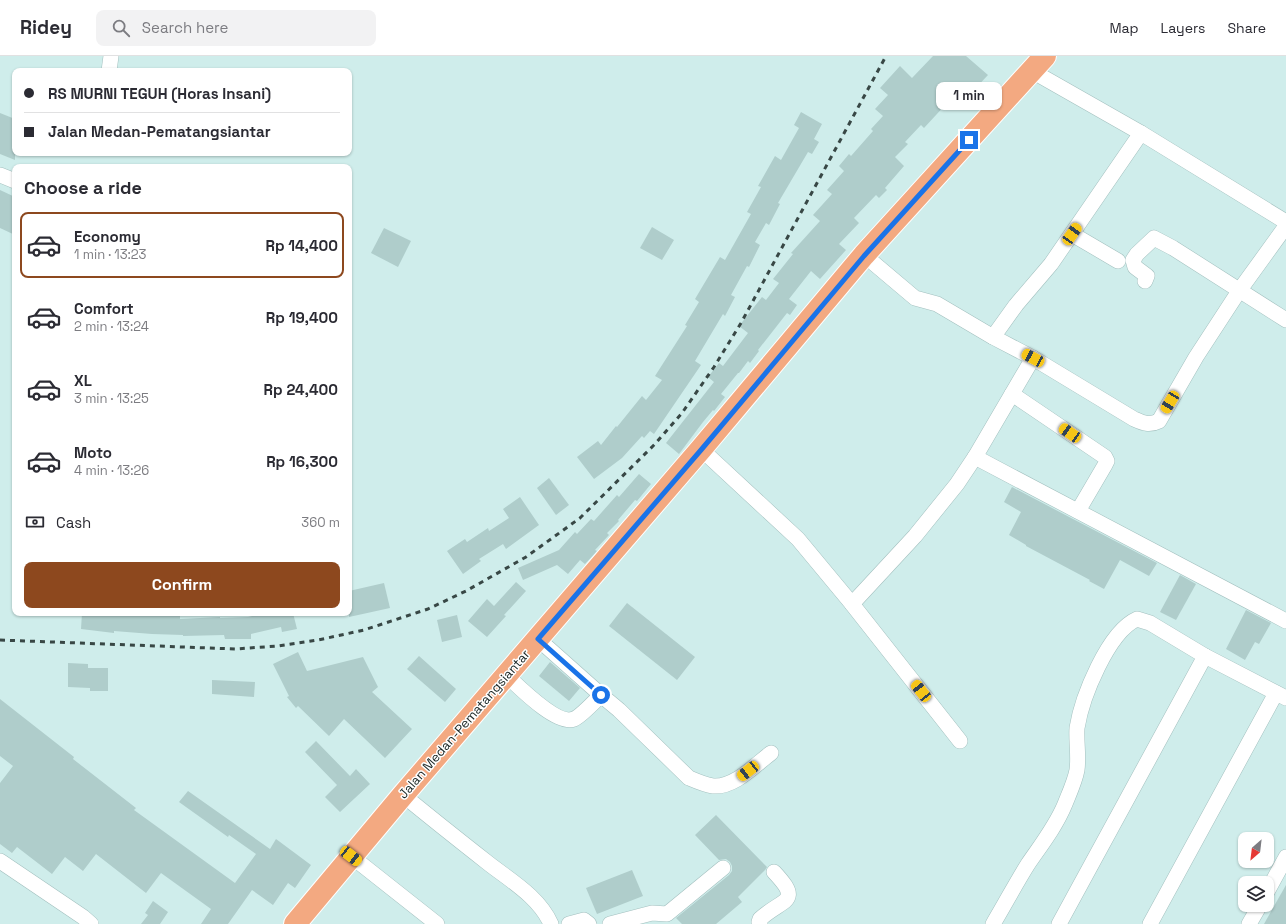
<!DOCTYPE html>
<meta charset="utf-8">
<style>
body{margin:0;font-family:"Space Grotesk",sans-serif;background:#f2f2f3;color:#2b2b33;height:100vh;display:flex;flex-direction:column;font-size:15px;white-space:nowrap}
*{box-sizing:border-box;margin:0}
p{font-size:13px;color:#7c7c81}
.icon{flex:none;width:22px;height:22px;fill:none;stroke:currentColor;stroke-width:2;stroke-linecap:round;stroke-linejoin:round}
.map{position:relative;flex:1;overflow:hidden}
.panel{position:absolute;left:12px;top:108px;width:340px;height:452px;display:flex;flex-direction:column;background:#fff;border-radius:8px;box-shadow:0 1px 3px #0004}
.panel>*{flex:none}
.banner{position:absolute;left:12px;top:12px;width:340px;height:88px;border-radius:8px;box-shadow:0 1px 3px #0004;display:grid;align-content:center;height:88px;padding:0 12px;background:#fff}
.needle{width:26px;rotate:208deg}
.buttons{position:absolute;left:1238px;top:776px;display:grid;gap:8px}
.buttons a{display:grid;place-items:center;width:36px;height:36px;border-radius:8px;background:#fff;box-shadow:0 1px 3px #0004;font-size:20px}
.end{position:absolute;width:18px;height:18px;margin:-9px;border:5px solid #1a73e8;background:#fff;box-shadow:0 0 0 2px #fff}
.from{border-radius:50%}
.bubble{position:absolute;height:28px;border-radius:8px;background:#fff;box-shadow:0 1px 3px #0004;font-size:13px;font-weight:800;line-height:28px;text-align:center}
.car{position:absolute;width:12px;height:24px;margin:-12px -6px;border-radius:5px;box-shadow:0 0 3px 1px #0007;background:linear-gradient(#f5c518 24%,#345 0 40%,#f5c518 0 76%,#345 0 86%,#f5c518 0)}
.banner b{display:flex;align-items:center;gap:14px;height:38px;font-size:15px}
.banner b+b{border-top:1px solid #e1e1e2}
.banner i{width:10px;height:10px;background:#2b2b33}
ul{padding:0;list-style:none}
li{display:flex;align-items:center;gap:12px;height:66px;margin:0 8px 6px;padding:0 4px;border:2px solid transparent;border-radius:8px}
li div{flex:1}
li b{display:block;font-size:15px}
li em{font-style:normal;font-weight:800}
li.on{border-color:#8d481e}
li>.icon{width:36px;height:36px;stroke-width:1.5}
h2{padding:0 12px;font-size:18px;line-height:48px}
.pay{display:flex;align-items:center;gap:10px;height:44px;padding:0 12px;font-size:15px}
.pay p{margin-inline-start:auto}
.action{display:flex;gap:8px;margin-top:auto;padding:8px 12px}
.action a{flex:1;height:46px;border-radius:8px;background:#8d481e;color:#fff;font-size:16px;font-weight:800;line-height:46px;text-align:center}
header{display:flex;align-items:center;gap:24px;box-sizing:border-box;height:56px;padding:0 20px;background:#fff;border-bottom:1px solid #e1e1e2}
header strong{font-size:19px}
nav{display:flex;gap:22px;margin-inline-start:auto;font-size:14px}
.search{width:280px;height:36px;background:#f2f2f3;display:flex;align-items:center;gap:10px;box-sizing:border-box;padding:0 14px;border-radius:8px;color:#7c7c81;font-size:15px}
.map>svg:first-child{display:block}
</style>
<header>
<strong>Ridey</strong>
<div class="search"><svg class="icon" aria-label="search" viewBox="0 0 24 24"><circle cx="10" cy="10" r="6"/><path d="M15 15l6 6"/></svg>Search here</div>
<nav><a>Map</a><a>Layers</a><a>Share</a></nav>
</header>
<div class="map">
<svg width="1286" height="868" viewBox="0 0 1286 868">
<rect width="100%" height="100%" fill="#cfedeb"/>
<!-- building -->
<g fill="#afcdcb">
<path d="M933,0H966L988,19L973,35L969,32L953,50L948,46L924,72L921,69L905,86L908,88L895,101L904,110L885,132L887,134L879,142L876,139L854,162L859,167L839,188L846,194L820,223L811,215L789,243L797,249L790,259L787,257L758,294L759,295L750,307L748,305L739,317H738L721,338L725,341L714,355L713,354L703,366L679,398L666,387L714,326L708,321L719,307L723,310L748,277L739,270L762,241L766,244L779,227L773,223L793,198L791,197L820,165L813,159L832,138L827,134L844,115L839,110L849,98L851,100L873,75L871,73L883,60L875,53L888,39L880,32L900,10L912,22Z"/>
<path d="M801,56L822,68L814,83L819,86L812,98L808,96L778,147L780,148L769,169L766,167L755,186L760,189L749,211L747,210L731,239L735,241L725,260L723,258L695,305L701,309L654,378L650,375L644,382L642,380L622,402L594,423L577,401L598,385L601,389L616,370L617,371L642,340L646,344L662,324L655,320L687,270L685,269L699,246L695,243L720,201L725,204L751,158L747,156L761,131L758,130L775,100L781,104L799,72L794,69Z"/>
<path d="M0,57L15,63V104L0,98Z"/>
<path d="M0,134L15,141V179L0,172Z"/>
<path d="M652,171L674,184L662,204L640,192Z"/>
<path d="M384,172L411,185L398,211L371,197Z"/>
<path d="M639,418L651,428L637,445L635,444L618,464L619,465L607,477L609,479L595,494L597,495L585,508L580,504L568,518L557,509L523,524L518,512L559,494L575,476L577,478L591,463L594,465L617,439L619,441Z"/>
<path d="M549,422L569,449L556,459L537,432Z"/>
<path d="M1012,431L1157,507L1149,520L1120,504L1104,533L1089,525L1090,524L1026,490V489L1009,479L1021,456L1004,446Z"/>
<path d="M520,441L539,469L506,493L503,488L479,503L481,505L463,518L447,495L465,483L467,486L488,472L489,475L509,462L503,453Z"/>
<path d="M1180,519L1196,528L1176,564L1160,556Z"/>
<path d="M516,526L526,535L504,559L506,560L487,581L468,565L487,543L494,550Z"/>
<path d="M384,527L390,552L349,561V535Z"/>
<path d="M627,547L695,601L677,624L609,570Z"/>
<path d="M1246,554L1271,567L1259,588L1255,586L1245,604L1226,593Z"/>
<path d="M82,557H125L157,560H180V563L220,561V562L248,561L265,557H293L297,573L282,576L281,571L251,578V583H225L224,579L183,580V579L152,578L114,575V577L81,573Z"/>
<path d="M457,559L462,581L442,586L437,564Z"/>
<path d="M298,596L307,615L363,601L378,631L372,636L412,673L385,702L344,663L329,680L298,650L296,652L287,641L289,640L273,608Z"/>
<path d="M419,600L456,633L445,646L407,613Z"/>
<path d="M550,606L580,632L569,645L539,620Z"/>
<path d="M68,607L88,608V612H108V635H90V632L68,631Z"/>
<path d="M212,624L255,626L254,641L212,638Z"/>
<path d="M0,643L74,701L73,703L136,752L134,754L235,827L256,798L229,779L228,781L179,746L188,735L270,793L276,783L311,809L295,832L288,827L273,849L252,834L228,868H201L211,853L161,817L146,837L96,798L83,815L65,801L52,818L17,791L12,797L0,788V727L13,710L0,700Z"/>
<path d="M316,685L350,720L356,713L370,728L340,756L325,741L337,729L305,696Z"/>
<path d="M716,759L767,811L765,814L738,841L742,846L716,868H682L676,862L729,819L732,815V810L730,806L726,803L719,804L695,779Z"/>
<path d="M632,814L643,840L597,858L586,832Z"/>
<path d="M1286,829V868H1264Z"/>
<path d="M153,845L168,856L160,868H141L148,859L145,857Z"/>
</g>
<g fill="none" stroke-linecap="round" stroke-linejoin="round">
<!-- street casing -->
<g stroke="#a3c0bf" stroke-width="16">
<g id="street">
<path d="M109,15L111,0"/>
<path d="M1032,15L1141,77L1286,166"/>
<path d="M0,119L15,125"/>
<path d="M1072,178L1118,205"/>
<path d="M864,199L915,242L937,248L993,281L1033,302L1134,363C1143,367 1149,370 1159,365L1196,301L1239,235L1286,170"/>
<path d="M1145,225L1147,220L1135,211L1133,204L1137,198L1154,182L1173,192L1286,264"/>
<path d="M993,281L1016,249L1051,208L1141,77"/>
<path d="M1012,338L1105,401L1107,405L1105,409L1078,455"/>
<path d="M701,393L798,483L852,548L960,685"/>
<path d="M975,401L1286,565"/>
<path d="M852,548L915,480L957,428L975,401L1033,302"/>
<path d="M538,583L601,639"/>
<path d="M506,619C518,630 557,670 574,663C581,660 595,645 601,639L619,654L689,722C696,725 705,729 713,730C734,732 755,709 771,697"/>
<path d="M403,739C431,762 460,785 488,807C511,825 539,841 551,868"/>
<path d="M351,800L437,868"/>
<path d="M0,805L83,861L91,868"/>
<path d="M1267,836L1286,801"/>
<path d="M569,868L584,864L589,868"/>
<path d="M610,868L652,857L667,858L723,812"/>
<path d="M760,868L759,866L760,863C783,842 803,847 774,816"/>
<path d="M993,868C1005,848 1016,827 1028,808C1041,789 1056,770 1065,748C1069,738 1075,725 1077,714C1079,700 1076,685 1077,672C1082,641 1108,576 1137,563L1150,567L1205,600L1286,642"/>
<path d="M1059,868L1205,600"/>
<path d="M1150,868L1276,637"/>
<path d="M1249,868L1260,849"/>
</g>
</g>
<!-- highway casing -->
<g stroke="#fff" stroke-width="24">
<path id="highway" d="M295,868L403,739L701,393L864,199L1045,0"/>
</g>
<!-- street -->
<use href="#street" stroke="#fff" stroke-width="15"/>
<!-- highway -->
<use href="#highway" stroke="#f3a981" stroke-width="22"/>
<!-- rail -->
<path stroke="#384745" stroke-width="3" stroke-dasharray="5 5" stroke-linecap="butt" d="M0,584L235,593L278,590L318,584L364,574L428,553L466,535L526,501L580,462L655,388L682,357L714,311L741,267L886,0"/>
</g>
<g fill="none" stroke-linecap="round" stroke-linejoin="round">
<!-- route -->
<path stroke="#1a73e8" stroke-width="5" d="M601,639L538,583L701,394L864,200L969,84"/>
</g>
<g text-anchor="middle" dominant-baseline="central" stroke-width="3" stroke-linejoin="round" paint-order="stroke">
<!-- street labels -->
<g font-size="13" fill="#192423" stroke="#fff">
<text transform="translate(464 668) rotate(-49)">Jalan Medan-Pematangsiantar</text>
</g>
</g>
</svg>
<div class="buttons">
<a><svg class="needle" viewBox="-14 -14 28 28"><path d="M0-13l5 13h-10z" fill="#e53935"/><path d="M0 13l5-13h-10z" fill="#7c7c81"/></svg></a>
<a><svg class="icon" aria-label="layers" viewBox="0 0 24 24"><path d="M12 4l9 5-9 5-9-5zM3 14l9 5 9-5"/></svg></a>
</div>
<i class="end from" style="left:601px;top:639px"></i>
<i class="end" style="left:969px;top:84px"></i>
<div class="bubble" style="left:936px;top:26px;width:66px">1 min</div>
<i class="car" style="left:1072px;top:178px;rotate:35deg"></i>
<i class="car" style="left:1033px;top:302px;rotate:298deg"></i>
<i class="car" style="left:1170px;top:346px;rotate:211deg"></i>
<i class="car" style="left:1070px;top:377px;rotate:304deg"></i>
<i class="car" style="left:921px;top:635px;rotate:322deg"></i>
<i class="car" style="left:748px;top:715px;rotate:232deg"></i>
<i class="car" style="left:351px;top:800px;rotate:128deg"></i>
<div class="banner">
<b><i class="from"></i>RS MURNI TEGUH (Horas Insani)</b>
<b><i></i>Jalan Medan-Pematangsiantar</b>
</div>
<section class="panel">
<h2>Choose a ride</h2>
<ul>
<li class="on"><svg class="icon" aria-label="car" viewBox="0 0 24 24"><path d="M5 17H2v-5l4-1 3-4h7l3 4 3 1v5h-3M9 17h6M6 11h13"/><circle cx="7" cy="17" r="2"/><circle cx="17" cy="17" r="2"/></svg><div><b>Economy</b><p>1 min · 13:23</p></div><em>Rp 14,400</em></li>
<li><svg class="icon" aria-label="car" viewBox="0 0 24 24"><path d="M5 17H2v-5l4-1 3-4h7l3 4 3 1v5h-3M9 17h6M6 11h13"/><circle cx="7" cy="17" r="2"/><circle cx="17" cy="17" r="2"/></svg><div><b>Comfort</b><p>2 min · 13:24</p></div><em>Rp 19,400</em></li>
<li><svg class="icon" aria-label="car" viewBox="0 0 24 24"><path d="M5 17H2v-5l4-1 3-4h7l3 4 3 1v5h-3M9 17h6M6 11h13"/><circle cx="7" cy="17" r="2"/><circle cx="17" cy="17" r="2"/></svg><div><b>XL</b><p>3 min · 13:25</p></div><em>Rp 24,400</em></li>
<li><svg class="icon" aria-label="car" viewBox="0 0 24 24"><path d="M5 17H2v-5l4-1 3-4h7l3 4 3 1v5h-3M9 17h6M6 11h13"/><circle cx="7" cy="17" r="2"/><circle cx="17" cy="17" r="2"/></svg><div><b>Moto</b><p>4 min · 13:26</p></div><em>Rp 16,300</em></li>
</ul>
<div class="pay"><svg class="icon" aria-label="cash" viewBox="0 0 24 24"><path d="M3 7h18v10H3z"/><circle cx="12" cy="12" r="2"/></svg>Cash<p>360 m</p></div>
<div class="action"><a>Confirm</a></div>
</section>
</div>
